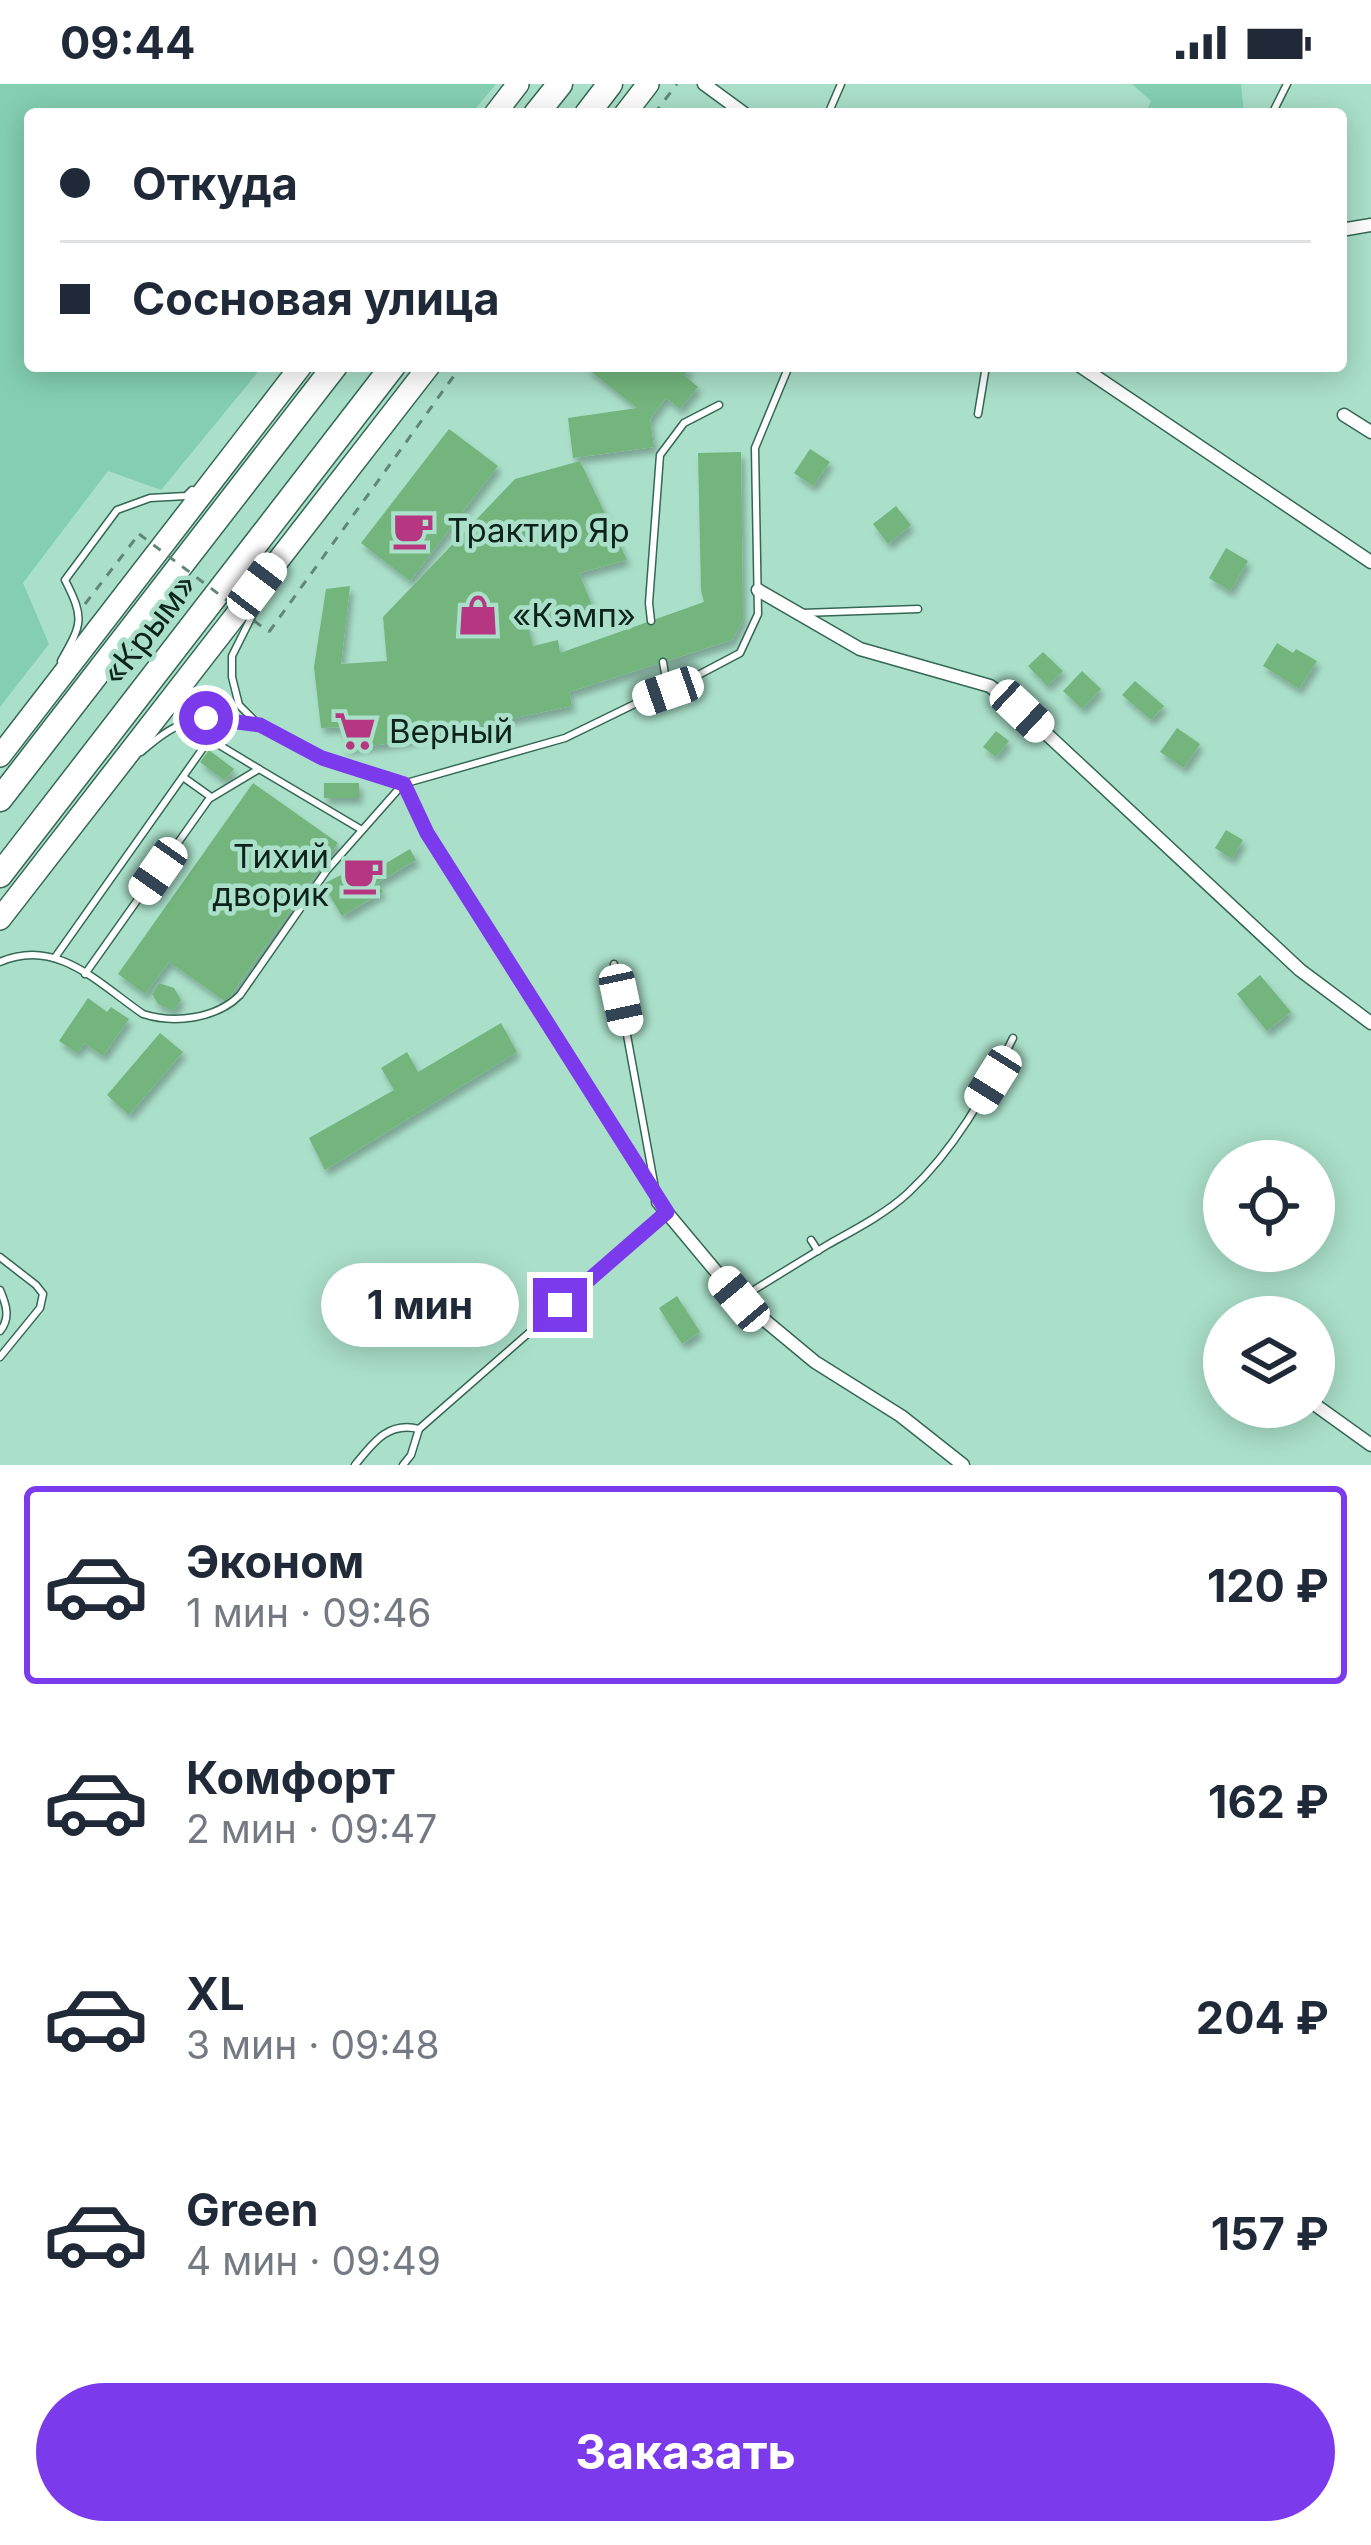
<!DOCTYPE html>
<html lang="ru">
<meta charset="utf-8">
<style>
body{margin:0;font-family:Inter,sans-serif;background:#f6f6f7;color:#1f2937;height:100vh;display:flex;flex-direction:column;font-size:45px;white-space:nowrap}
*{box-sizing:border-box;margin:0}
p{font-size:39px;color:#747a83}
.icon{flex:none;width:66px;height:66px;fill:none;stroke:currentColor;stroke-width:2;stroke-linecap:round;stroke-linejoin:round}
.map{position:relative;height:1381px;overflow:hidden}
.side{display:flex;flex-direction:column;background:#fff;flex:1}
.side>*{flex:none}
.hud{position:absolute;left:24px;top:24px;width:1323px;height:264px;border-radius:12px;box-shadow:0 6px 30px #0003;display:grid;align-content:center;height:264px;padding:0 36px;background:#fff}
.controls{position:absolute;left:1203px;top:1056px;display:grid;gap:24px}
.controls a{display:grid;place-items:center;width:132px;height:132px;border-radius:50%;background:#fff;box-shadow:0 6px 30px #0003;font-size:60px}
.end{position:absolute;width:54px;height:54px;margin:-27px;border:15px solid #7c3aed;background:#fff;box-shadow:0 0 0 6px #fff}
.from{border-radius:50%}
.bubble{position:absolute;height:84px;border-radius:42px;background:#fff;box-shadow:0 6px 30px #0003;font-size:39px;font-weight:700;line-height:84px;text-align:center}
.car{position:absolute;width:36px;height:72px;margin:-36px -18px;border-radius:15px;box-shadow:0 0 9px 3px #0007;background:linear-gradient(#fff 24%,#345 0 40%,#fff 0 76%,#345 0 86%,#fff 0)}
.hud b{display:flex;align-items:center;gap:42px;height:114px;font-size:45px}
.hud b+b{border-top:3px solid #e0e1e3}
.hud i{width:30px;height:30px;background:#1f2937}
ul{padding:21px 0 0;list-style:none}
li{display:flex;align-items:center;gap:36px;height:198px;margin:0 24px 18px;padding:0 12px;border:6px solid transparent;border-radius:12px}
li div{flex:1}
li b{display:block;font-size:45px}
li em{font-style:normal;font-weight:700}
li.selected{border-color:#7c3aed}
li>.icon{width:108px;height:108px;stroke-width:1.5}
.button{display:flex;gap:24px;margin-top:auto;padding:24px 36px}
.button a{flex:1;height:138px;border-radius:72px;background:#7c3aed;color:#fff;font-size:48px;font-weight:700;line-height:138px;text-align:center}
.status{display:flex;justify-content:space-between;align-items:center;height:84px;padding:0 60px;background:#fff;direction:ltr}
.status svg{height:33px;fill:currentColor}
.map>svg:first-child{display:block}
</style>
<div class="status"><b>09:44</b><svg viewBox="0 0 49 12"><path d="M0 12V9h3v3zM5 12V6h3v6zM10 12V3h3v9zM15 12V0h3v12zM26 1h20v11H26zM47 4h2v5h-2z"/></svg></div>
<div class="map">
<svg width="1371" height="1381" viewBox="0 0 1371 1381">
<defs>
<filter id="shadow"><feDropShadow dx="3.5" dy="6" stdDeviation="3" flood-color="#0004"/></filter>
</defs>
<rect width="100%" height="100%" fill="#aae0ca"/>
<!-- green -->
<g fill="#84cfb2">
<path d="M0,0H496L471,30H30V282H263L161,406L108,387L23,499L49,560L0,623Z"/>
<path d="M1132,0H1241L1244,30H1145L1151,17Z"/>
</g>
<!-- building -->
<g fill="#73b57d" filter="url(#shadow)">
<path d="M584,282H691L684,291L698,303L680,325L666,314L650,335L654,363L573,374L568,334L637,324Z"/>
<path d="M449,345L498,382L410,497L361,459Z"/>
<path d="M810,365L830,378L813,402L794,389Z"/>
<path d="M741,368L743,536L732,556L569,608L572,622L400,658L345,665L342,643L321,644L314,583L326,505L350,502L341,580L387,577L383,533L515,395L580,377L627,476L579,489L592,521L526,536L533,562L558,556L560,569L704,518L701,506L698,369Z"/>
<path d="M896,422L911,441L888,460L873,440Z"/>
<path d="M1226,464L1248,477L1230,507L1209,494Z"/>
<path d="M1277,559L1293,569L1296,565L1317,577L1299,605L1263,582Z"/>
<path d="M1043,568L1063,587L1047,602L1028,582Z"/>
<path d="M1082,587L1101,605L1082,625L1063,607Z"/>
<path d="M1135,597L1164,622L1151,636L1122,611Z"/>
<path d="M1177,644L1200,660L1184,684L1160,668Z"/>
<path d="M996,647L1009,657L996,673L983,663Z"/>
<path d="M209,666L234,685L225,697L200,678Z"/>
<path d="M253,699L338,759L226,918L169,878L145,910L118,890Z"/>
<rect x="324" y="699" width="35" height="15"/>
<path d="M1226,746L1243,756L1232,775L1215,764Z"/>
<path d="M410,765L416,776L377,799L383,808L342,832L323,800L365,779L371,788Z"/>
<path d="M1260,891L1291,928L1267,947L1237,910Z"/>
<path d="M159,899L174,904L181,916L173,927L158,920L152,910Z"/>
<path d="M88,914L107,928L111,923L129,935L103,972L84,959L77,969L59,957Z"/>
<path d="M501,939L517,968L325,1086L309,1054L394,1006L381,984L407,968L418,988Z"/>
<path d="M160,949L183,968L129,1031L107,1011Z"/>
<path d="M677,1212L700,1248L682,1260L659,1224Z"/>
</g>
<g fill="none" stroke-linecap="round" stroke-linejoin="round">
<!-- lane casing -->
<g stroke="#346754" stroke-width="9">
<g id="lane">
<path d="M828,30L841,0"/>
<path d="M1272,30L1287,0"/>
<path d="M978,330L986,282"/>
<path d="M262,512L232,572V593L239,621L259,641L323,674L403,700L565,654L643,616L668,607L740,569L758,530L755,364L789,282"/>
<path d="M802,529L918,525"/>
<path d="M651,537L649,519L660,371L684,339L719,321"/>
<path d="M61,577C82,540 85,535 65,496L117,426L150,414L186,412L192,406"/>
<path d="M663,578L668,607"/>
<path d="M211,656L259,685"/>
<path d="M141,668C186,629 198,633 255,641"/>
<path d="M183,693L211,713"/>
<path d="M56,872L223,636"/>
<path d="M0,878C57,853 99,900 143,930C174,940 216,935 240,911L327,786L403,700L427,749L658,1118"/>
<path d="M614,880L657,1115"/>
<path d="M85,890L209,715L259,685L362,746"/>
<path d="M811,1156L818,1167"/>
<path d="M0,1173L36,1201L43,1210L40,1224L0,1273"/>
<path d="M0,1206C6,1220 11,1234 0,1247"/>
<path d="M741,1214C770,1196 799,1178 829,1160C856,1145 885,1130 908,1109C954,1066 986,1010 1013,954"/>
<path d="M419,1345L667,1128"/>
<path d="M355,1381C373,1359 388,1337 419,1345"/>
<path d="M403,1381L411,1371L419,1345"/>
</g>
</g>
<!-- street casing -->
<g stroke="#346754" stroke-width="15">
<g id="street">
<path d="M704,0L745,30"/>
<path d="M1341,146L1371,141"/>
<path d="M1080,282L1371,478"/>
<path d="M1344,331L1371,348"/>
<path d="M758,506L860,565L990,602L1022,627L1300,886L1371,939"/>
<path d="M658,1118L739,1215L815,1278L901,1332L963,1381"/>
<path d="M1314,1320L1371,1361"/>
</g>
</g>
<!-- primary casing -->
<g stroke="#346754" stroke-width="24">
<g id="primary">
<path d="M495,30L518,0"/>
<path d="M625,30L648,0"/>
<path d="M0,672L301,282"/>
<path d="M0,835L429,282"/>
</g>
</g>
<!-- highway casing -->
<g stroke="#346754" stroke-width="27">
<g id="highway">
<path d="M536,30L560,0"/>
<path d="M587,30L610,0"/>
<path d="M0,715L335,282"/>
<path d="M0,791L393,282"/>
</g>
</g>
<!-- path -->
<g stroke="#608777" stroke-width="3" stroke-dasharray="9 9" stroke-linecap="butt">
<path d="M654,30L677,0"/>
<path d="M85,520L139,450"/>
<path d="M269,548L461,282"/>
</g>
<!-- lane -->
<use href="#lane" stroke="#fff" stroke-width="6"/>
<!-- street -->
<use href="#street" stroke="#fff" stroke-width="12"/>
<!-- primary -->
<use href="#primary" stroke="#fff" stroke-width="21"/>
<!-- highway -->
<use href="#highway" stroke="#fff" stroke-width="24"/>
<!-- path-bridge -->
<path stroke="#608777" stroke-width="3" stroke-dasharray="9 9" stroke-linecap="butt" d="M139,450L269,548"/>
</g>
<g fill="none" stroke-linecap="round" stroke-linejoin="round">
<!-- route -->
<path stroke="#7c3aed" stroke-width="15" d="M206,634L260,641L322,674L404,700L427,749L667,1128L560,1221"/>
</g>
<!-- icons -->
<defs>
<g id="cafe-bare" transform="scale(3.24)"><path d="M-5.5-4.5H6V0H3Q3 3.5 0 3.5H-2.5Q-5.5 3.5-5.5 0ZM3-3.2v2h1.7v-2ZM-6 4.5H4V6H-6Z" fill="#b63682" stroke="#aae0ca" stroke-width="2.5" paint-order="stroke"/></g>
<g id="shop-bare" transform="scale(3.24)"><path d="M-5-2.5h2.3a2.7 3.5 0 0 1 5.4 0H5L5.5 6h-11ZM-1.5-2.5h3a1.5 2.3 0 0 0-3 0Z" fill="#b63682" stroke="#aae0ca" stroke-width="2.5" paint-order="stroke"/></g>
<g id="supermarket-bare" transform="scale(3.24)"><path d="M-6-5.5h2.5l.6 2H6L4.5 2H-2.5L-4.4-4H-6ZM-1.5 3.2a1.3 1.3 0 1 0 .1 0ZM3 3.2a1.3 1.3 0 1 0 .1 0Z" fill="#b63682" stroke="#aae0ca" stroke-width="2.5" paint-order="stroke"/></g>
</defs>
<g fill-rule="evenodd">
<use href="#cafe-bare" x="413" y="446"/>
<use href="#shop-bare" x="478" y="531"/>
<use href="#supermarket-bare" x="355" y="647"/>
<use href="#cafe-bare" x="363" y="791"/>
</g>
<g text-anchor="middle" dominant-baseline="central" stroke-width="9" stroke-linejoin="round" paint-order="stroke">
<!-- poi labels -->
<g font-size="33" fill="#0e231b" stroke="#aae0ca" text-anchor="start">
<text x="447" y="446">Трактир Яр</text>
<text x="512" y="531">«Кэмп»</text>
<text x="389" y="647">Верный</text>
<text x="329" y="772" text-anchor="end">Тихий<tspan x="329" dy="38">дворик</tspan></text>
</g>
<!-- street labels -->
<g font-size="33" fill="#0e231b" stroke="#aae0ca">
<text transform="translate(149 545) rotate(-52)">«Крым»</text>
</g>
</g>
</svg>
<div class="controls">
<a><svg class="icon" aria-label="locate" viewBox="0 0 24 24"><circle cx="12" cy="12" r="6"/><path d="M12 2v4M12 18v4M2 12h4M18 12h4"/></svg></a>
<a><svg class="icon" aria-label="layers" viewBox="0 0 24 24"><path d="M12 4l9 5-9 5-9-5zM3 14l9 5 9-5"/></svg></a>
</div>
<i class="end from" style="left:206px;top:634px"></i>
<i class="end" style="left:560px;top:1221px"></i>
<div class="bubble" style="left:321px;top:1179px;width:198px">1 мин</div>
<i class="car" style="left:257px;top:502px;rotate:37deg"></i>
<i class="car" style="left:668px;top:607px;rotate:251deg"></i>
<i class="car" style="left:1022px;top:627px;rotate:133deg"></i>
<i class="car" style="left:158px;top:787px;rotate:215deg"></i>
<i class="car" style="left:621px;top:916px;rotate:168deg"></i>
<i class="car" style="left:993px;top:996px;rotate:212deg"></i>
<i class="car" style="left:739px;top:1215px;rotate:320deg"></i>
<div class="hud">
<b><i class="from"></i>Откуда</b>
<b><i></i>Сосновая улица</b>
</div>
</div>
<section class="side">
<ul>
<li class="selected"><svg class="icon" aria-label="car" viewBox="0 0 24 24"><path d="M5 17H2v-5l4-1 3-4h7l3 4 3 1v5h-3M9 17h6M6 11h13"/><circle cx="7" cy="17" r="2"/><circle cx="17" cy="17" r="2"/></svg><div><b>Эконом</b><p>1 мин · 09:46</p></div><em>120 ₽</em></li>
<li><svg class="icon" aria-label="car" viewBox="0 0 24 24"><path d="M5 17H2v-5l4-1 3-4h7l3 4 3 1v5h-3M9 17h6M6 11h13"/><circle cx="7" cy="17" r="2"/><circle cx="17" cy="17" r="2"/></svg><div><b>Комфорт</b><p>2 мин · 09:47</p></div><em>162 ₽</em></li>
<li><svg class="icon" aria-label="car" viewBox="0 0 24 24"><path d="M5 17H2v-5l4-1 3-4h7l3 4 3 1v5h-3M9 17h6M6 11h13"/><circle cx="7" cy="17" r="2"/><circle cx="17" cy="17" r="2"/></svg><div><b>XL</b><p>3 мин · 09:48</p></div><em>204 ₽</em></li>
<li><svg class="icon" aria-label="car" viewBox="0 0 24 24"><path d="M5 17H2v-5l4-1 3-4h7l3 4 3 1v5h-3M9 17h6M6 11h13"/><circle cx="7" cy="17" r="2"/><circle cx="17" cy="17" r="2"/></svg><div><b>Green</b><p>4 мин · 09:49</p></div><em>157 ₽</em></li>
</ul>
<div class="button"><a>Заказать</a></div>
</section>
